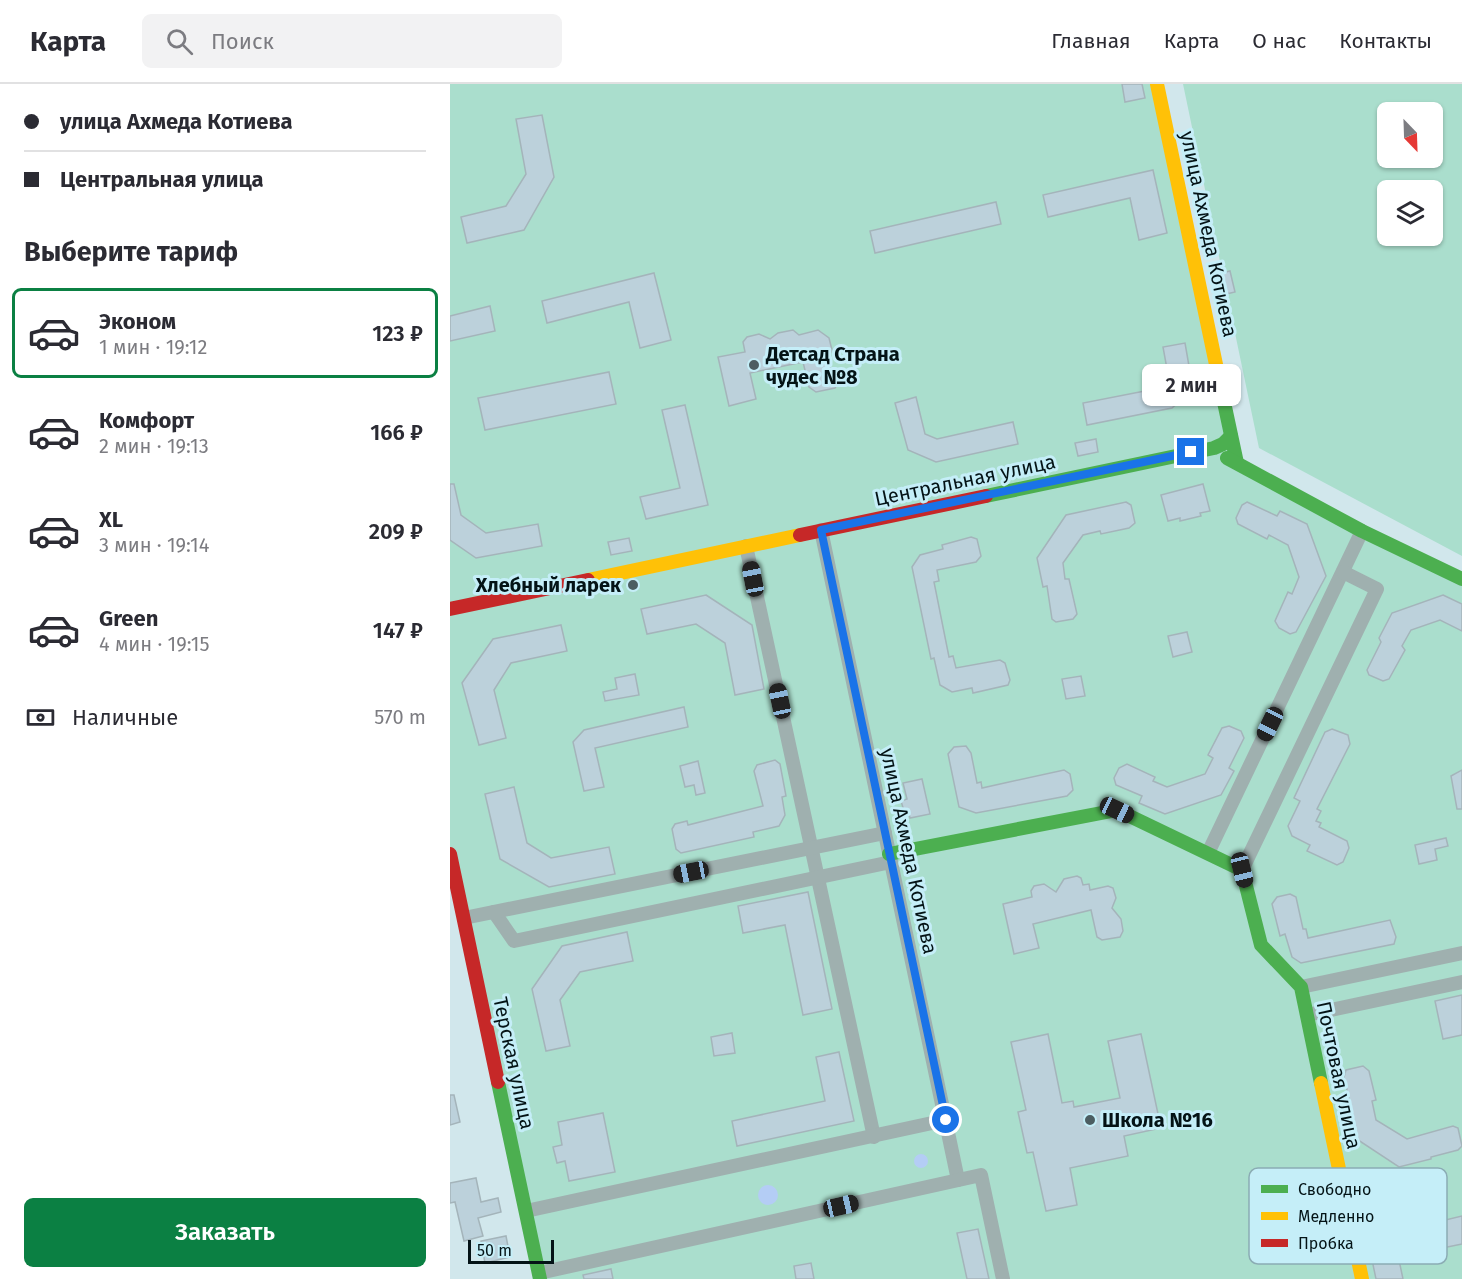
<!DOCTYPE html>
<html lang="ru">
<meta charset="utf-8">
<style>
body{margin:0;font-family:"Fira Sans",sans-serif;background:#f2f2f3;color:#2b2b33;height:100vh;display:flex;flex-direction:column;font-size:22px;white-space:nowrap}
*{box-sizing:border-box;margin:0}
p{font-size:20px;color:#7c7c81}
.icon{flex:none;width:33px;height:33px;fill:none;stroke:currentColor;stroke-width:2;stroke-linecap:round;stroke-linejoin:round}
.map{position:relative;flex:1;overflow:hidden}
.sheet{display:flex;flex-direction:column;background:#fff;width:450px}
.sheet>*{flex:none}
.guide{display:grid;align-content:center;height:132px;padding:0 24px;background:#fff}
.needle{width:39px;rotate:157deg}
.buttons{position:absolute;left:927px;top:18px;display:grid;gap:12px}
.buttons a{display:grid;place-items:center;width:66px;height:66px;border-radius:9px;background:#fff;box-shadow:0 2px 4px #0004;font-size:30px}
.scale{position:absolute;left:18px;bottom:15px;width:86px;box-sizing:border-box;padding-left:6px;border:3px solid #041316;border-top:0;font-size:16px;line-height:21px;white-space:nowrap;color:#041316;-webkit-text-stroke:4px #c5eef8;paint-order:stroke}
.end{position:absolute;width:27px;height:27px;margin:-14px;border:8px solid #1a73e8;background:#fff;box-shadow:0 0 0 3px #fff}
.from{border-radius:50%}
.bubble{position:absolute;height:42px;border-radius:9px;background:#fff;box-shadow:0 2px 4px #0004;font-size:20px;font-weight:600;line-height:42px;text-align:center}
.car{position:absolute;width:18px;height:36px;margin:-18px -9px;border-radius:8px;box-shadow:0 0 4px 2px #0007;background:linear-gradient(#222 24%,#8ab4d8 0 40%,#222 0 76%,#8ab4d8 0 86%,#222 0)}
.guide b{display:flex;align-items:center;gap:21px;height:57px;font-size:22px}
.guide b+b{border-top:2px solid #e1e1e2}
.guide i{width:15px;height:15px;background:#2b2b33}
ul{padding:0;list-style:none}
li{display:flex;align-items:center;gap:18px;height:90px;margin:0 12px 9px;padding:0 12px;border:3px solid transparent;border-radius:9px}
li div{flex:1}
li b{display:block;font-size:22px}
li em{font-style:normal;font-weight:600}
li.on{border-color:#0b8043}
li>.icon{width:54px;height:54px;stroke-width:1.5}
h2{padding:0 24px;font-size:27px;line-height:72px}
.pay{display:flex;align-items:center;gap:15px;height:66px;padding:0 24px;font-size:22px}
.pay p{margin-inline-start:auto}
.action{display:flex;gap:12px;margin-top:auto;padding:12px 24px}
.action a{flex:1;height:69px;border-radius:9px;background:#0b8043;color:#fff;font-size:24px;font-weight:600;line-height:69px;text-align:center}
header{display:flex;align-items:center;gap:36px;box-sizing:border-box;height:84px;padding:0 30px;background:#fff;border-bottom:2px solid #e1e1e2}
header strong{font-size:28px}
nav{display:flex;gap:33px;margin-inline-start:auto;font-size:21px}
.search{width:420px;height:54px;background:#f2f2f3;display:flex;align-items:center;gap:15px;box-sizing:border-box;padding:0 21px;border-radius:9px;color:#7c7c81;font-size:22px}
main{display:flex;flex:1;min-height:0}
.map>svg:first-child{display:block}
</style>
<header>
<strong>Карта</strong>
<div class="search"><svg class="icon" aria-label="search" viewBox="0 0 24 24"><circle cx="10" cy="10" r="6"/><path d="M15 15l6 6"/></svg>Поиск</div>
<nav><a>Главная</a><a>Карта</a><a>О нас</a><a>Контакты</a></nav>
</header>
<main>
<section class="sheet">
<div class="guide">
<b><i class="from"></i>улица Ахмеда Котиева</b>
<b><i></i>Центральная улица</b>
</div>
<h2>Выберите тариф</h2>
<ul>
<li class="on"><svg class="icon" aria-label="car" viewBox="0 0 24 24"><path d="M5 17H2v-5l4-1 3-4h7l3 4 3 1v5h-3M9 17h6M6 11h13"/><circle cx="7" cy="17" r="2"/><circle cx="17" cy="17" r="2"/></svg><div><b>Эконом</b><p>1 мин · 19:12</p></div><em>123 ₽</em></li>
<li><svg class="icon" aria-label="car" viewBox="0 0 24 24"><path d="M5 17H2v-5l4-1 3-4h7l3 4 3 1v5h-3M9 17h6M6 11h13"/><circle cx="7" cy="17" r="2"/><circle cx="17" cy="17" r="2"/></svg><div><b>Комфорт</b><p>2 мин · 19:13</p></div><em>166 ₽</em></li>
<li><svg class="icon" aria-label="car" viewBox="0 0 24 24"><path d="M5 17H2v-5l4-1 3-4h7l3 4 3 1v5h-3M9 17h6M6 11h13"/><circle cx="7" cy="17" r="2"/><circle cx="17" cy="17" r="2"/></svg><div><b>XL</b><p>3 мин · 19:14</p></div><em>209 ₽</em></li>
<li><svg class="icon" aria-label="car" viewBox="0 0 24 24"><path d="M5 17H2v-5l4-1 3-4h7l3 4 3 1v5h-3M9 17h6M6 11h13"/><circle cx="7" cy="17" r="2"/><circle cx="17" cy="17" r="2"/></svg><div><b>Green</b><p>4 мин · 19:15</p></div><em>147 ₽</em></li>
</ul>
<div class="pay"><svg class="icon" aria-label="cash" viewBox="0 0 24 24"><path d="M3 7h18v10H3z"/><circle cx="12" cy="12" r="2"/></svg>Наличные<p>570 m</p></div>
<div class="action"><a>Заказать</a></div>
</section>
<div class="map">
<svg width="1012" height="1195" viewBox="0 0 1012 1195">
<rect width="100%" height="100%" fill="#d1e7ec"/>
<!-- green -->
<g fill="#aadecd" fill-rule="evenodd">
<path d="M0,0H707L787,379L1012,495V1195H90L0,770Z"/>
<path d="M733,0H1012V472L809,364ZM938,28H982V74H938ZM938,106H982V152H938Z"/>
</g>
<!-- water -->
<g fill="#b4cdf5">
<circle cx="471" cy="1077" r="7"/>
<circle cx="318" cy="1111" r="10"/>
</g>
<!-- building -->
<g fill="#bcd1db" stroke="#a4b4ba" stroke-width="1.5">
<path d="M672,0H692L695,14L675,18Z"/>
<path d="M92,31L104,93L74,146L17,159L11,133L56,122L76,90L66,35Z"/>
<path d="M703,86L717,149L689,156L680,114L598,133L593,111Z"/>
<path d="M546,118L551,140L425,169L420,147Z"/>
<path d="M780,187L785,208L772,211L768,190Z"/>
<path d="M204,189L221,256L190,264L179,218L97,239L92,217Z"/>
<path d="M40,222L45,247L0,257V232Z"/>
<path d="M343,246L349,251L368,246L379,254L382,266L375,281L386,287L389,297L385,304L366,308L359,303L353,278L300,289L306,315L279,322L268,273L295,268L293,258L297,253L309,250L320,255L328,249Z"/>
<path d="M735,259L743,305L722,324L637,341L633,319L710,304L719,296L713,263Z"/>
<path d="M159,288L166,320L35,346L28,314Z"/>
<path d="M466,313L475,350L487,355L563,338L568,360L486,378L458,366L445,319Z"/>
<path d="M235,321L258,421L196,435L190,413L230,404L212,326Z"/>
<path d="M646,355L648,368L628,372L625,359Z"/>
<path d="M0,400H4L11,431L36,449L88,440L92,462L26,474L0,456Z"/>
<path d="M753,400L760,427L750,429L751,432L730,437V434L718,437L711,411Z"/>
<path d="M676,418L681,421L685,439L679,444L651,450L650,447L633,451L613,479L615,495H619L627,530L623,535L606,538L602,535L597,502L593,503L587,474L616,431Z"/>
<path d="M797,418L827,432L830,427L857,440L876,492L846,548L840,550L829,544L825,537L838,508L842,510L849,493L838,461L819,451L817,455L788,440L786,434L792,421Z"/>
<path d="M521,453L527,455L531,472L526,478L487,486L489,497L484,498L499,573L503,572L506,584L550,576L555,579L560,596L558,601L523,609L522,604L502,608L490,601L484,574L481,575L462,483L470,471L493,465L492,461Z"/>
<path d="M179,454L182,467L161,471L158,458Z"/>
<path d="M256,511L302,541L314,605L285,611L275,559L246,540L197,550L191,525Z"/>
<path d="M993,511L1012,520V547L990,536L961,546L952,562L955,566L939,595L933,597L919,591L917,586L931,558L929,554L942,529Z"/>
<path d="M111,541L117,567L61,579L44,606L56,654L29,661L12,599L43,555Z"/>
<path d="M737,548L742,568L723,573L718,552Z"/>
<path d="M185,590L189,611L155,617L153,608L167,605L165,594Z"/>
<path d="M631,592L635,612L616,615L612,595Z"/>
<path d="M234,623L238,643L145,664L154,703L134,707L123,658L134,646Z"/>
<path d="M779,642L791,647L794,654L779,684L784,687L771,711L715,730L689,719L692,712L666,701L664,694L669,684L677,680L705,693L703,697L717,703L755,690L763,674L758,671L772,644Z"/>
<path d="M882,645L898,651L900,660L867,725L871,727L866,737L871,739L869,743L897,757L899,764L893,778L887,781L857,767L860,761L842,752L838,742L850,717L844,714L875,648Z"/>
<path d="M516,662L521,669L527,699L531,698L532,704L614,686L620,690L623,706L617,712L526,729L509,723L498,670L504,663Z"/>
<path d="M325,676L330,680L336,712L332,713L335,731L329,742L303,748L304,753L231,769L226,765L222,745L225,740L237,737L238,741L313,722L304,687L307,681Z"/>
<path d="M248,677L255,709L246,711L244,701L235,703L230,682Z"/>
<path d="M1012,686V725H1007L1001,692Z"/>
<path d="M472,695L480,730L460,734L458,726L454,727L451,717L457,715L453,699Z"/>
<path d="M64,703L77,759L101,774L159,763L165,790L99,803L50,775L35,710Z"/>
<path d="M996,754L998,762L985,765L987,776L969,780L965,761Z"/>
<path d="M627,792L631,794L633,801L639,800L640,806L658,802L663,804L666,814L662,824L671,835L673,847L670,853L652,856L647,853L641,826L583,840L589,864L564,870L553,820L582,813L581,807L584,802L594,800L606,808L614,795Z"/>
<path d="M358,808L382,925L353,931L335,841L293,849L288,822Z"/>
<path d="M840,810L846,813L853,845H856L858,854L940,836L946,853L944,860L851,879L842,873L835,850L830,852L822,820L827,813Z"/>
<path d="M177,848L183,877L130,888L110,916L120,962L96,967L82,905L112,862Z"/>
<path d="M1012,911V951L993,955L985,917Z"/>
<path d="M282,949L285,969L264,972L261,953Z"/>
<path d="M598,950L612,1019L623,1017L624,1023L670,1014L658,957L691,950L711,1044L674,1052L678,1072L620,1084L627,1121L596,1127L583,1068L577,1069L568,1028L576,1026L561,958Z"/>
<path d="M389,968L404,1037L287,1062L282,1037L375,1017L366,973Z"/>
<path d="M913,982L919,987L926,1016L922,1017L926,1036L957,1055L1003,1042L1008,1044L1012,1062L1008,1066L981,1073V1075L949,1083L902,1052L895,1021L900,1019L894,993L896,986Z"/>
<path d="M0,1011H4L10,1038L0,1041Z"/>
<path d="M153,1029L165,1088L119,1097L115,1077L107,1079L103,1063L112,1061L108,1038Z"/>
<path d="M26,1094L31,1118L48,1114L51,1128L28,1134L33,1152L14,1157L5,1118L0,1119V1099Z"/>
<path d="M1012,1132V1160L968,1169V1171L949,1176L953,1195H926L921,1171L933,1154L959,1148L958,1145Z"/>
<path d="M528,1145L539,1195H517L507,1149Z"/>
<path d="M56,1152L60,1173L35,1179L31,1157Z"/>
<path d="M361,1179L364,1195H346L344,1182Z"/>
<path d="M161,1185L163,1195H134L133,1191Z"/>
</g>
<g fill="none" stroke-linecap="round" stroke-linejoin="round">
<!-- street -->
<g stroke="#9fb0af" stroke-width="14">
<path d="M371,446L508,1096"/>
<path d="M296,462L424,1053"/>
<path d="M758,769L912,447"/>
<path d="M792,786L927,505L893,488"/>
<path d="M44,828L64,857L441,778"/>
<path d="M14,834L435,749"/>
<path d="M851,903L1012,869"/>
<path d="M857,931L1012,898"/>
<path d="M76,1127L496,1036"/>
<path d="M89,1189L531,1091L553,1195"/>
</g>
<!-- fast -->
<g stroke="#4caf50" stroke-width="14">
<path d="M768,290L787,379"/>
<path d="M777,374L912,447L1012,495"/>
<path d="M536,412L764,364L773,360L781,352"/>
<path d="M439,770L667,726L792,786L811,861L851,903L871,999"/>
<path d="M48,998L90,1195"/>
</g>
<!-- slow -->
<g stroke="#ffc107" stroke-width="14">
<path d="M707,0L768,290"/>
<path d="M138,496L350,451"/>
<path d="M871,999L912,1195"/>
</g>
<!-- jam -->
<g stroke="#c62828" stroke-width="14">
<path d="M350,451L536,412"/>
<path d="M0,525L138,496"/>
<path d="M0,770L48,998"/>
</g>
</g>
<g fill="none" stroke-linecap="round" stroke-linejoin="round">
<!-- route -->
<path stroke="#1a73e8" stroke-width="8" d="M496,1036L371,446L741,368"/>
</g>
<!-- markers -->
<g fill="#4c5d61" stroke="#c5eef8" stroke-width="2">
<circle cx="304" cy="281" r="6"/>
<circle cx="183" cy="501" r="6"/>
<circle cx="640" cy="1036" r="6"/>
</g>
<g text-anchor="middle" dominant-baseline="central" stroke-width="6" stroke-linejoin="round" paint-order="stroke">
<!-- street labels -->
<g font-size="20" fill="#041316" stroke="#c5eef8">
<text transform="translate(759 150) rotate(78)">улица Ахмеда Котиева</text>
<text transform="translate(515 396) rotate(-12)">Центральная улица</text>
<text transform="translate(459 767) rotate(78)">улица Ахмеда Котиева</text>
<text transform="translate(64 979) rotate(78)">Терская улица</text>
<text transform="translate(889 991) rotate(78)">Почтовая улица</text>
</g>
<!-- poi labels -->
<g font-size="20" font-weight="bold" fill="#041316" stroke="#c5eef8" text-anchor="start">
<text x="316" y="270">Детсад Страна<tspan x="316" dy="23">чудес №8</tspan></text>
<text x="171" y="501" text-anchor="end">Хлебный ларек</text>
<text x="652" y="1036">Школа №16</text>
</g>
</g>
<!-- legend -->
<rect x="799" y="1084" width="198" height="96" rx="9" fill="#c5eef8" stroke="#8bacb4" stroke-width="1.5"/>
<rect x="811" y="1101" width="27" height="8" fill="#4caf50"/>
<rect x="811" y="1128" width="27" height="8" fill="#ffc107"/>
<rect x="811" y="1155" width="27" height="8" fill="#c62828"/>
<g font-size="16" fill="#041316">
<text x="848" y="1111">Свободно</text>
<text x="848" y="1138">Медленно</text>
<text x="848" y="1165">Пробка</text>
</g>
</svg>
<div class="buttons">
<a><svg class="needle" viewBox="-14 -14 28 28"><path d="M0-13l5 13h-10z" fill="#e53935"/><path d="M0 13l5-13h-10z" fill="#7c7c81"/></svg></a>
<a><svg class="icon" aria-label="layers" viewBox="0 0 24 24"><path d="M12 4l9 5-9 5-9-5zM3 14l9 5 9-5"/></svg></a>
</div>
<div class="scale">50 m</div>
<i class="end from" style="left:496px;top:1036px"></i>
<i class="end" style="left:741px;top:368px"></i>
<div class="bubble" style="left:692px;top:280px;width:99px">2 мин</div>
<i class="car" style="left:303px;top:495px;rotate:349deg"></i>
<i class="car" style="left:330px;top:617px;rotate:348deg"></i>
<i class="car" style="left:820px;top:640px;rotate:206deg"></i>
<i class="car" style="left:667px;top:726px;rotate:115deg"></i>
<i class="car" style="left:792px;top:786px;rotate:166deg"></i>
<i class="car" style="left:241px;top:788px;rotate:259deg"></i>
<i class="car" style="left:391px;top:1122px;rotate:77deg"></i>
</div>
</main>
